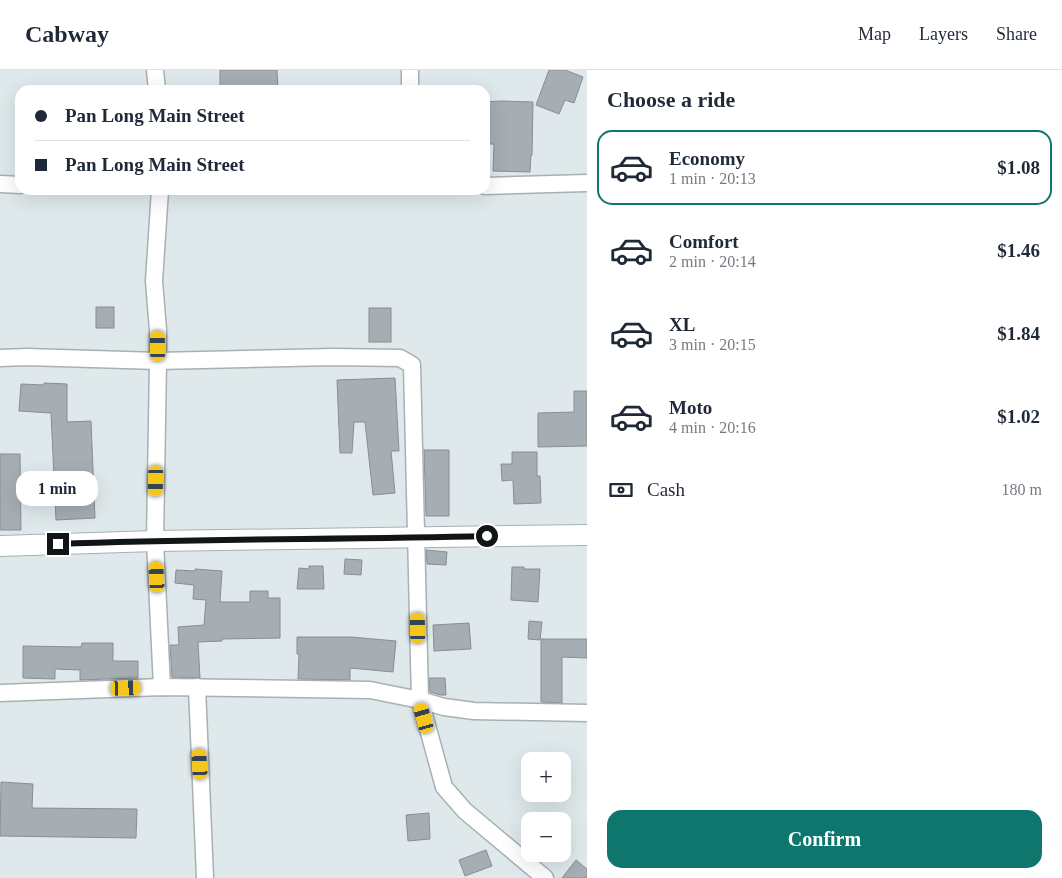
<!DOCTYPE html>
<meta charset="utf-8">
<style>
body{margin:0;font-family:Georgia,serif;background:#f2f2f3;color:#1f2937;height:100vh;display:flex;flex-direction:column;font-size:19px;white-space:nowrap}
*{box-sizing:border-box;margin:0}
p{font-size:16px;color:#747a83}
.icon{flex:none;width:28px;height:28px;fill:none;stroke:currentColor;stroke-width:2;stroke-linecap:round;stroke-linejoin:round}
.map{position:relative;flex:1;overflow:hidden}
.details{display:flex;flex-direction:column;background:#fff;width:475px}
.details>*{flex:none}
.guide{position:absolute;left:15px;top:15px;width:475px;height:110px;border-radius:15px;box-shadow:0 5px 20px #0002;display:grid;align-content:center;height:110px;padding:0 20px;background:#fff}
.buttons{position:absolute;left:521px;top:682px;display:grid;gap:10px}
.buttons a{display:grid;place-items:center;width:50px;height:50px;border-radius:10px;background:#fff;box-shadow:0 5px 20px #0002;font-size:25px}
.end{position:absolute;width:22px;height:22px;margin:-11px;border:6px solid #111516;background:#fff;box-shadow:0 0 0 2px #fff}
.from{border-radius:50%}
.bubble{position:absolute;height:35px;border-radius:15px;background:#fff;box-shadow:0 5px 20px #0002;font-size:16px;font-weight:700;line-height:35px;text-align:center}
.car{position:absolute;width:15px;height:30px;margin:-15px -8px;border-radius:6px;box-shadow:0 0 4px 1px #0007;background:linear-gradient(#f5c518 24%,#345 0 40%,#f5c518 0 76%,#345 0 86%,#f5c518 0)}
.guide b{display:flex;align-items:center;gap:18px;height:48px;font-size:19px}
.guide b+b{border-top:1px solid #e0e1e3}
.guide i{width:12px;height:12px;background:#1f2937}
ul{padding:0;list-style:none}
li{display:flex;align-items:center;gap:15px;height:75px;margin:0 10px 8px;padding:0 10px;border:2px solid transparent;border-radius:15px}
li div{flex:1}
li b{display:block;font-size:19px}
li em{font-style:normal;font-weight:700}
li.selected{border-color:#0f766e}
li>.icon{width:45px;height:45px;stroke-width:1.5}
h2{padding:0 20px;font-size:22px;line-height:60px}
.pay{display:flex;align-items:center;gap:12px;height:55px;padding:0 20px;font-size:19px}
.pay p{margin-inline-start:auto}
.button{display:flex;gap:10px;margin-top:auto;padding:10px 20px}
.button a{flex:1;height:58px;border-radius:15px;background:#0f766e;color:#fff;font-size:20px;font-weight:700;line-height:58px;text-align:center}
header{display:flex;align-items:center;gap:30px;box-sizing:border-box;height:70px;padding:0 25px;background:#fff;border-bottom:1px solid #e0e1e3}
header strong{font-size:24px}
nav{display:flex;gap:28px;margin-inline-start:auto;font-size:18px}
main{display:flex;flex:1;min-height:0}
.map>svg:first-child{display:block}
</style>
<header>
<strong>Cabway</strong>
<nav><a>Map</a><a>Layers</a><a>Share</a></nav>
</header>
<main>
<div class="map">
<svg width="587" height="808" viewBox="0 0 587 808">
<rect width="100%" height="100%" fill="#dfe9eb"/>
<!-- building -->
<g fill="#a6aeb3" stroke="#878e94">
<path d="M220,0H277L278,20H220Z"/>
<path d="M549,0H565L583,7L574,33L565,30L559,44L536,35Z"/>
<path d="M501,31L533,32L532,85H531L530,102L493,101L494,74H485V32Z"/>
<rect x="96" y="237" width="18" height="21"/>
<rect x="369" y="238" width="22" height="34"/>
<path d="M395,308L399,381H391L395,423L373,425L365,352H354L352,383H340L337,310Z"/>
<path d="M44,313L67,314V352L91,351L95,448L56,450L51,343L19,341L21,314L44,315Z"/>
<path d="M574,321H587V376L538,377V343L574,342Z"/>
<path d="M424,380H449V446H426Z"/>
<path d="M512,382H537V406H540L541,433L514,434L513,410L502,411L501,394H512Z"/>
<path d="M0,384H20L21,460H0Z"/>
<path d="M426,480L447,482L446,495L427,494Z"/>
<path d="M345,489L362,490L361,505L344,504Z"/>
<path d="M309,496H323L324,519H297L299,498L309,499Z"/>
<path d="M512,497H524V499H540L538,532L511,530Z"/>
<path d="M195,499L222,501L220,532H250V521H268V528H280V568L222,569V571L198,572L200,608L172,607L170,575H179L178,557L204,555L206,530L193,529L194,515L175,513L176,500L195,501Z"/>
<path d="M529,551L542,552L540,570L528,569Z"/>
<path d="M469,553L471,579L434,581L433,555Z"/>
<path d="M297,567H351L396,571L393,602L350,598V610L298,609L299,584H297Z"/>
<path d="M541,569H587V588L562,587V633L541,632Z"/>
<path d="M82,573H113V591H138V608L80,610V600L55,599V609L23,608V576L81,577Z"/>
<path d="M429,608H445L446,625H440L430,622Z"/>
<path d="M1,712L33,714L32,738L137,739L136,768L0,766Z"/>
<path d="M429,743L430,769L408,771L406,745Z"/>
<path d="M486,780L492,796L465,806L459,790Z"/>
<path d="M576,790L587,799V808H562Z"/>
</g>
<g fill="none" stroke-linecap="round" stroke-linejoin="round">
<!-- minor casing -->
<g stroke="#a7b1b3" stroke-width="19">
<g id="minor">
<path d="M155,0L157,20"/>
<path d="M410,0V20"/>
<path d="M0,114L20,115"/>
<path d="M485,116L587,113"/>
<path d="M160,120L154,211L158,260V291L155,471L162,617"/>
<path d="M0,288L27,287L158,291L333,287L400,288L412,295L420,630L444,717L465,741L545,808"/>
<path d="M197,617L205,808"/>
<path d="M0,623L162,617L370,620L420,630L444,637L474,641L587,643"/>
</g>
</g>
<!-- tertiary casing -->
<g stroke="#a7b1b3" stroke-width="22">
<path id="tertiary" d="M0,476L155,471L587,465"/>
</g>
<!-- minor -->
<use href="#minor" stroke="#fff" stroke-width="16"/>
<!-- tertiary -->
<use href="#tertiary" stroke="#fff" stroke-width="20"/>
</g>
<g fill="none" stroke-linecap="round" stroke-linejoin="round">
<!-- route -->
<path stroke="#111516" stroke-width="6" d="M58,474C201,468 344,470 487,466"/>
</g>
</svg>
<div class="buttons">
<a>+</a>
<a>−</a>
</div>
<i class="end from" style="left:487px;top:466px"></i>
<i class="end" style="left:58px;top:474px"></i>
<div class="bubble" style="left:16px;top:401px;width:82px">1 min</div>
<i class="car" style="left:158px;top:276px;rotate:359deg"></i>
<i class="car" style="left:156px;top:411px;rotate:181deg"></i>
<i class="car" style="left:157px;top:507px;rotate:357deg"></i>
<i class="car" style="left:418px;top:558px;rotate:359deg"></i>
<i class="car" style="left:126px;top:618px;rotate:88deg"></i>
<i class="car" style="left:424px;top:648px;rotate:344deg"></i>
<i class="car" style="left:200px;top:694px;rotate:357deg"></i>
<div class="guide">
<b><i class="from"></i>Pan Long Main Street</b>
<b><i></i>Pan Long Main Street</b>
</div>
</div>
<section class="details">
<h2>Choose a ride</h2>
<ul>
<li class="selected"><svg class="icon" aria-label="car" viewBox="0 0 24 24"><path d="M5 17H2v-5l4-1 3-4h7l3 4 3 1v5h-3M9 17h6M6 11h13"/><circle cx="7" cy="17" r="2"/><circle cx="17" cy="17" r="2"/></svg><div><b>Economy</b><p>1 min · 20:13</p></div><em>$1.08</em></li>
<li><svg class="icon" aria-label="car" viewBox="0 0 24 24"><path d="M5 17H2v-5l4-1 3-4h7l3 4 3 1v5h-3M9 17h6M6 11h13"/><circle cx="7" cy="17" r="2"/><circle cx="17" cy="17" r="2"/></svg><div><b>Comfort</b><p>2 min · 20:14</p></div><em>$1.46</em></li>
<li><svg class="icon" aria-label="car" viewBox="0 0 24 24"><path d="M5 17H2v-5l4-1 3-4h7l3 4 3 1v5h-3M9 17h6M6 11h13"/><circle cx="7" cy="17" r="2"/><circle cx="17" cy="17" r="2"/></svg><div><b>XL</b><p>3 min · 20:15</p></div><em>$1.84</em></li>
<li><svg class="icon" aria-label="car" viewBox="0 0 24 24"><path d="M5 17H2v-5l4-1 3-4h7l3 4 3 1v5h-3M9 17h6M6 11h13"/><circle cx="7" cy="17" r="2"/><circle cx="17" cy="17" r="2"/></svg><div><b>Moto</b><p>4 min · 20:16</p></div><em>$1.02</em></li>
</ul>
<div class="pay"><svg class="icon" aria-label="cash" viewBox="0 0 24 24"><path d="M3 7h18v10H3z"/><circle cx="12" cy="12" r="2"/></svg>Cash<p>180 m</p></div>
<div class="button"><a>Confirm</a></div>
</section>
</main>
